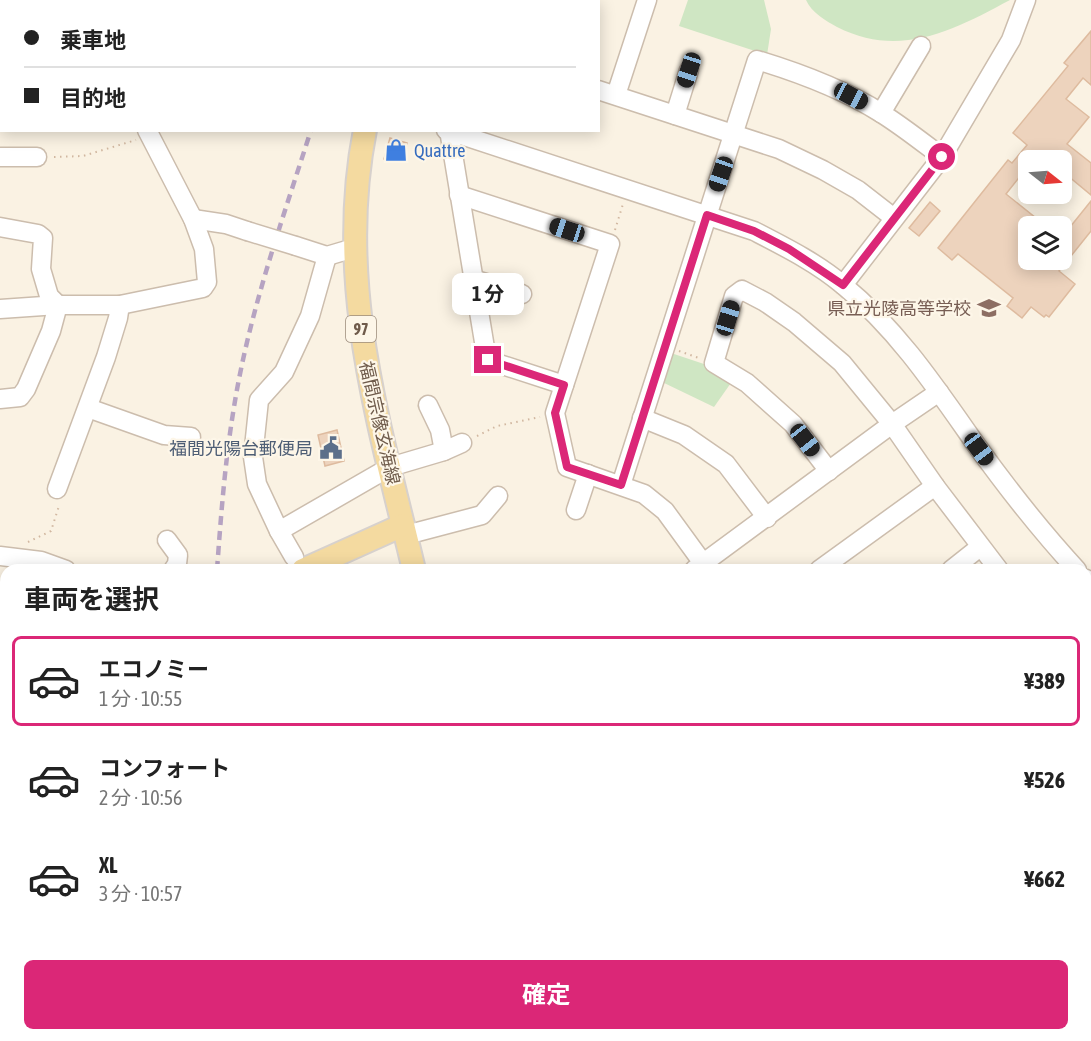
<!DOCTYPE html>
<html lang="ja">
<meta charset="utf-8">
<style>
body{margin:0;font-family:"Asap Condensed","Noto Sans JP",sans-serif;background:#f2f2f2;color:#222;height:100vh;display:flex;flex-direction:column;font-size:22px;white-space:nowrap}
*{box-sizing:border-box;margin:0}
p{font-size:20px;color:#767676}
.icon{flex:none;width:33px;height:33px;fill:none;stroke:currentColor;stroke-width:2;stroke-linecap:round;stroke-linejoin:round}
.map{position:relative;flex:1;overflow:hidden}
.sheet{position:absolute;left:0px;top:564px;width:1092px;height:477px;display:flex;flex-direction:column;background:#fff;border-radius:18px 18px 0 0;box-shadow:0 3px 15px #0003}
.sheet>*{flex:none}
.top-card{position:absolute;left:0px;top:0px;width:600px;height:132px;box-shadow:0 3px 15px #0003;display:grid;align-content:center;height:132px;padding:0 24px;background:#fff}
.needle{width:39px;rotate:107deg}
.tools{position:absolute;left:1018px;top:150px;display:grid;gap:12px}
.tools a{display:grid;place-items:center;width:54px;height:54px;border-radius:9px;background:#fff;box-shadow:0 3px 15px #0003;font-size:30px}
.end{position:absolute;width:27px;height:27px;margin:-14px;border:8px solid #db2777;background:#fff;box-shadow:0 0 0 3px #fff}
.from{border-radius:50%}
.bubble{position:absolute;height:42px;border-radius:9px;background:#fff;box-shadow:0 3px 15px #0003;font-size:20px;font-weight:700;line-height:42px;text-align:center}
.car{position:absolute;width:18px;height:36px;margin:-18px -9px;border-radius:8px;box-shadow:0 0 4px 2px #0007;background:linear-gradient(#222 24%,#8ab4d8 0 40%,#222 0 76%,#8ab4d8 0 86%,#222 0)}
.top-card b{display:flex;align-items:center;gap:21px;height:57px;font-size:22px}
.top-card b+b{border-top:2px solid #e0e0e0}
.top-card i{width:15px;height:15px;background:#222}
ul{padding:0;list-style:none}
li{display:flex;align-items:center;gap:18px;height:90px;margin:0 12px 9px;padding:0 12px;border:3px solid transparent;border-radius:9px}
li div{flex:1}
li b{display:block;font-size:22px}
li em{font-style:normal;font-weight:700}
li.current{border-color:#db2777}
li>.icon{width:54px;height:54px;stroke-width:1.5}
h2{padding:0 24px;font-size:27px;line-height:72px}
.action{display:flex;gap:12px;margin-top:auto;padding:12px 24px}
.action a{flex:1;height:69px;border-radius:9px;background:#db2777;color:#fff;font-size:24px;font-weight:700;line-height:69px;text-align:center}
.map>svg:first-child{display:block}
</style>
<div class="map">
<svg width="1091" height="1041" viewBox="0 0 1091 1041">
<rect width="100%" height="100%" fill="#faf2e3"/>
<!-- green -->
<g fill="#cfe6c3">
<path d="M688,0H764L771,29L767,55L679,26Z"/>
<path d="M806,0H1010C954,30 900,59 837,27C826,21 811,12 806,0Z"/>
<path d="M668,352L707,365L733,380L714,407L660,381Z"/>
<path d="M1091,966V1041H1018L1005,1035H1086V967Z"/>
</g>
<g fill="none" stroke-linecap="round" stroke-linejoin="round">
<!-- stream -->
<g stroke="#a0c7d2" stroke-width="4.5">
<path d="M0,794L6,796"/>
<path d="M312,1035L314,1041"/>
<path d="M611,1035L630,1041"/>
</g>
</g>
<!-- building -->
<g fill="#edd3bd" stroke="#debb9f" stroke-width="1.5">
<path d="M1091,31V85L1083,78L1066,99L1089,117L1067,144L1091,163V195L1062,171V160H1049L1039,152L1033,160H1029V165L1006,194L1046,226H1029V260H1062V237L1091,201V231L1059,271L1075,284L1049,317L1046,315L1044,317L1031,307L1022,318L1007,306L1013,298L958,254L952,260L938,248L1008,160L1012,163L1027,145L1013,133L1068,66L1064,63Z"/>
<path d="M390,138L407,143L402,158L397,157L395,162L384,159Z"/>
<path d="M930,202L940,211L919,236L909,228Z"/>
<path d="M337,430L344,461L325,466L318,435Z"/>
</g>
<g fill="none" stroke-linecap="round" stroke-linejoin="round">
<!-- minor casing -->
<g stroke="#ccbdad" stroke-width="21">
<g id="minor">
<path d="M79,0V2"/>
<path d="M488,2L489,0"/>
<path d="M567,2L568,0"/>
<path d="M598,90L779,149L823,170L858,190L894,218"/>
<path d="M616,95L647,0"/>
<path d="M881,113L921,46"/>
<path d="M675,115L689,70"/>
<path d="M446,130L754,231C785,247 817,263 843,285C898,330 937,389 977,446C1008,489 1041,531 1077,570"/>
<path d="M449,130L487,360L564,385"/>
<path d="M0,157H37"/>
<path d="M459,195L610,244L555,413L567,467L644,494L665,511L708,570"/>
<path d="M193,219L226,224L247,231"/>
<path d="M0,227L38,234L43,238L41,269L49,296L58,305L51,331L26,389L20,397L0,399"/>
<path d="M296,246L327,256L354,248"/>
<path d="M473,279L522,294"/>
<path d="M843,285L942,157L1011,40L1026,0"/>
<path d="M0,309L58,305H120L203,288L207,282L204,249L193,219L147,130"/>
<path d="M428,405L440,430L444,451"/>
<path d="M88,408L164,435L191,437"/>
<path d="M642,418L684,435L726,464L767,518"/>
<path d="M829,471L793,424L747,383L714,363L734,296L742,290L765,302L794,322L842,363L892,424L935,486L999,570"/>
<path d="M621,485L757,60C800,73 843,89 881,113C902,126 922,142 942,157"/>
<path d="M57,489L106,357L118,318L120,305"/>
<path d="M576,510L588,474"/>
<path d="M279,531L390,467L444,451L462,443"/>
<path d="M406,535L482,515L498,496"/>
<path d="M167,540L178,555L177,564L173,570"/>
<path d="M0,556L41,561L66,570"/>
<path d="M294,557L279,531L257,484L253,457L259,400L284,372L310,316L327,256"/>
<path d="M694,570L892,424L939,392"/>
<path d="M819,570L935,486"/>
<path d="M951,570L980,547"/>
<path d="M1086,579L1091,584"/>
<path d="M1086,659L1091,663"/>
<path d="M1086,741L1091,736"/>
<path d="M1086,856L1091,849"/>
<path d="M0,862L6,852"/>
<path d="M1086,945L1091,949"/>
<path d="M0,975L6,964"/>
<path d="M362,1035L364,1041"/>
<path d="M643,1035L658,1041"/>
<path d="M1085,1035L1091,1039"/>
<path d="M52,1041V1035"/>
<path d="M134,1041L137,1035"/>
</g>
</g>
<!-- major casing -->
<g stroke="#d7d1cd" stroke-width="26">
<g id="major">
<path d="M402,2L403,0"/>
<path d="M365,130C335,283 379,423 414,570"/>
<path d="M303,570L403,525"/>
<path d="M0,830L6,821"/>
<path d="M522,1035L523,1041"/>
</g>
</g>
<!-- path -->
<g stroke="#d1b7a0" stroke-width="2" stroke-dasharray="1.5 4.5" stroke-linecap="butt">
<path d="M54,157L83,156L136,140"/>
<path d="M615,230L623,204"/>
<path d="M679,351L699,358"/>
<path d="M477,436L497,426L540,417"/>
<path d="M28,542L51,531L59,506"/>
</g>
<!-- minor -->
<use href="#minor" stroke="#fff" stroke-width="18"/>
<!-- major -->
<use href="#major" stroke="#f4daa0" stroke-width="22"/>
<!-- rail -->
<g stroke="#b6a3c2" stroke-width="4.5" stroke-dasharray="9 6" stroke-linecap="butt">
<path d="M344,2L345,0"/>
<path d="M217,570C221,515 225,461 234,407C249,313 282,221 311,130"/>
<path d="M277,1035L279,1041"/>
</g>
<!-- minor-bridge casing -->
<g stroke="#ccbdad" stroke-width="21" stroke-linecap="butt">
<path id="minor-bridge" d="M247,231L296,246"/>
</g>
<!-- minor-bridge -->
<use href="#minor-bridge" stroke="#fff" stroke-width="18"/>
</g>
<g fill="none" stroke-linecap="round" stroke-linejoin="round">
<!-- route -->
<path stroke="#db2777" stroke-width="8" d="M488,360L564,385L555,413L567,467L621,485L707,215L754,231L789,249L843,285L942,157"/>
</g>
<!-- icons -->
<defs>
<g id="shop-bare" transform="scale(1.8)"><path d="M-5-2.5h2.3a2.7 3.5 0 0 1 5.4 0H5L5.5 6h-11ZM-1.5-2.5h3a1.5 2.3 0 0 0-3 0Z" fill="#3f7fe0" stroke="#fdf6e8" stroke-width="2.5" paint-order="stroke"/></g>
<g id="school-bare" transform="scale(1.8)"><path d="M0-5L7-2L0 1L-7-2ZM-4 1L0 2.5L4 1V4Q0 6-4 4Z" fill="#8d6e63" stroke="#fdf6e8" stroke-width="2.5" paint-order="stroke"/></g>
<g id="civic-bare" transform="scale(1.8)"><path d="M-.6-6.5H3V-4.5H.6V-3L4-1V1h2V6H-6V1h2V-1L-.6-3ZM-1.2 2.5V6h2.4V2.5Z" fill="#5c6f8a" stroke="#fdf6e8" stroke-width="2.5" paint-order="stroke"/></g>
</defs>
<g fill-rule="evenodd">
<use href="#shop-bare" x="396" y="150"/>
<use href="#school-bare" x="989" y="308"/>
<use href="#civic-bare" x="331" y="448"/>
</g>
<g text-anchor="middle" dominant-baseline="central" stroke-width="4.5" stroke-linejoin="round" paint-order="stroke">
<!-- shield labels -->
<rect fill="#fdf6e8" stroke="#9a8a7a" stroke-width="1.5" x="346" y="316" width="30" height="26" rx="4.5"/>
<g font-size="16" font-weight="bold" fill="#6f5b4b">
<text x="361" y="329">97</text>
</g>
<!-- shop labels -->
<g font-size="18" fill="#366cbe" stroke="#fdf6e8" text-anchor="start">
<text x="414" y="150">Quattre</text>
</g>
<!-- education labels -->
<g font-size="18" fill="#785e54" stroke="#fdf6e8" text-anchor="end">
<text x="971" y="308">県立光陵高等学校</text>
</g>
<!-- street labels -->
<g font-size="18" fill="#6f5b4b" stroke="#fdf6e8">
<text transform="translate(380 423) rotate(77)">福間宗像玄海線</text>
</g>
<!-- service labels -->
<g font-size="18" fill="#4e5e75" stroke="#fdf6e8" text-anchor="end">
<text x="313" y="448">福間光陽台郵便局</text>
</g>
</g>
</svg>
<div class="tools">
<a><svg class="needle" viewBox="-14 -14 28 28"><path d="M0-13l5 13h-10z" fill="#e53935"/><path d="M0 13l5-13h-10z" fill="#767676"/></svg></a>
<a><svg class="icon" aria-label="layers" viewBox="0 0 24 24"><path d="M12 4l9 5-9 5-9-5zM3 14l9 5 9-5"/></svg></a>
</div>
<i class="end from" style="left:942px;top:157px"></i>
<i class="end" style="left:488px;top:360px"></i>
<div class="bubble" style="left:452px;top:273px;width:72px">1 分</div>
<i class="car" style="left:689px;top:70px;rotate:198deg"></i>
<i class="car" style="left:851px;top:96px;rotate:118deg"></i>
<i class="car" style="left:721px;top:174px;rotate:199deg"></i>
<i class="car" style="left:567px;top:230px;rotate:288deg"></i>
<i class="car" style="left:728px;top:318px;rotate:17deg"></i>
<i class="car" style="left:805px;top:440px;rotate:142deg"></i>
<i class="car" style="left:979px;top:449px;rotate:143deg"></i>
<div class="top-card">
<b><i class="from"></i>乗車地</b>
<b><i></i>目的地</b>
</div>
<section class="sheet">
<h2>車両を選択</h2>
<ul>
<li class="current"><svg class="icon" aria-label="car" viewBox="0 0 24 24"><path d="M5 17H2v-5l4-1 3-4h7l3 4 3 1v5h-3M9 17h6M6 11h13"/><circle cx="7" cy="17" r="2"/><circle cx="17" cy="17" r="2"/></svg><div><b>エコノミー</b><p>1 分 · 10:55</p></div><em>¥389</em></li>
<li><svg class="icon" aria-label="car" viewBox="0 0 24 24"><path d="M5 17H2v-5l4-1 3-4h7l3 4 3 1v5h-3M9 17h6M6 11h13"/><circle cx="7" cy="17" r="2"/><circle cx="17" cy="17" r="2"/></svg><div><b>コンフォート</b><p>2 分 · 10:56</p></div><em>¥526</em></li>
<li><svg class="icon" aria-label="car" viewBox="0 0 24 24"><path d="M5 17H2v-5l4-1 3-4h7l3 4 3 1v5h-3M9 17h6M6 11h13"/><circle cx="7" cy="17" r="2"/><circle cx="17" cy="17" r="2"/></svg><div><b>XL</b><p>3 分 · 10:57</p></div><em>¥662</em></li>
</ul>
<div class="action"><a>確定</a></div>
</section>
</div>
